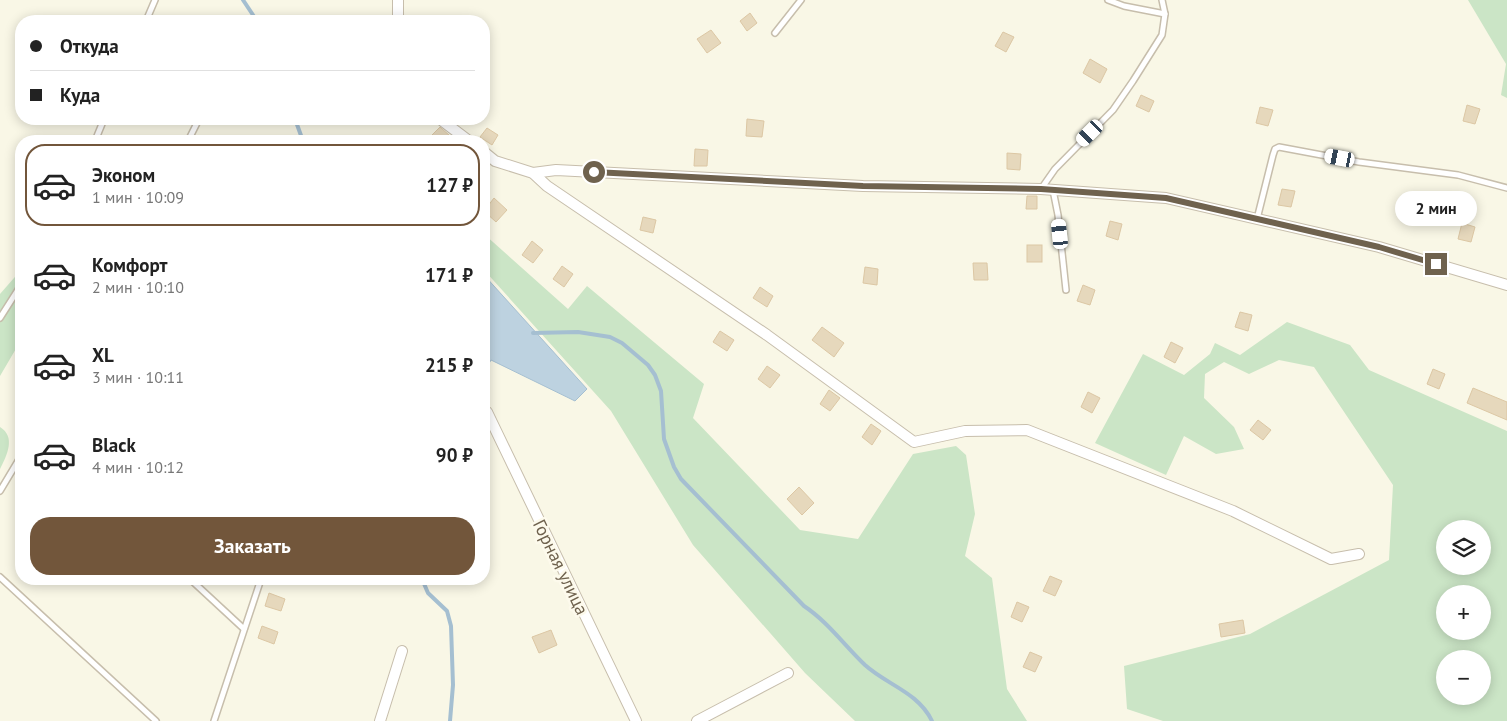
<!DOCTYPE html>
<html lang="ru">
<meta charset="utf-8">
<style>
body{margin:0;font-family:"PT Sans",sans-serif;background:#f6f6f6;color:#222;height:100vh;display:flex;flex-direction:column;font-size:19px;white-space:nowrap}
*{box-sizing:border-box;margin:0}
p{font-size:16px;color:#767676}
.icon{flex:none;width:28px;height:28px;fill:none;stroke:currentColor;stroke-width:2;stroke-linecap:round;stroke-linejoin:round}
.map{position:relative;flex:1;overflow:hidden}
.sheet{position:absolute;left:15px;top:135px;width:475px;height:450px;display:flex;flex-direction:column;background:#fff;border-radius:20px;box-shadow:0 2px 12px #0003}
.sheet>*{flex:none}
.hud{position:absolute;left:15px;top:15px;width:475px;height:110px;border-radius:20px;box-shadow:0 2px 12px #0003;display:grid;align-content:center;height:110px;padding:0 15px;background:#fff}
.tools{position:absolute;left:1436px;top:520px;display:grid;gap:10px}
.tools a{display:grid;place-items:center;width:55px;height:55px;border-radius:50%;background:#fff;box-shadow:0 2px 12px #0003;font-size:25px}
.end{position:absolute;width:22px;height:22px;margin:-11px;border:6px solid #6f624e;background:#fff;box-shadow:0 0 0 2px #fff}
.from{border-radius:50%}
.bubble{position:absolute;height:35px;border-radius:18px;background:#fff;box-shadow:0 2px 12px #0003;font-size:16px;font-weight:700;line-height:35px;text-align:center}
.car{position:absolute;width:15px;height:30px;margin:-15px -8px;border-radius:6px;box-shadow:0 0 4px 1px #0007;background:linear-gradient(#fff 24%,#345 0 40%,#fff 0 76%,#345 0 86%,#fff 0)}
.hud b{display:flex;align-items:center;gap:18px;height:48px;font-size:19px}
.hud b+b{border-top:1px solid #e0e0e0}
.hud i{width:12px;height:12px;background:#222}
ul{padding:9px 0 0;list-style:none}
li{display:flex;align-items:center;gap:15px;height:82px;margin:0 10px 8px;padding:0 5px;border:2px solid transparent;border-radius:20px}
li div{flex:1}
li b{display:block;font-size:19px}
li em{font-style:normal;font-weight:700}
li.active{border-color:#72563b}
li>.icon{width:45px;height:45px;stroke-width:1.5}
.cta{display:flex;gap:10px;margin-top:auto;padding:10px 15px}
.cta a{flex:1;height:58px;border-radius:20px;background:#72563b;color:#fff;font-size:20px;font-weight:700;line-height:58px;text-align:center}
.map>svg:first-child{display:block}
</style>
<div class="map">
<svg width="1507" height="721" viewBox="0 0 1507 721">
<rect width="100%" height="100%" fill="#f9f7e6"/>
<!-- green -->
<g fill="#cbe5c6" fill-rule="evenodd">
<path d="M1468,0H1507V98L1501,95L1506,64Z"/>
<path d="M484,234L568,309L587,286L704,384L693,418L800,530L858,539L913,454L956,446L966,455L975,514L965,556L992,578L1007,689L1027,721H855L805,673L693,545L611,411L484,270Z"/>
<path d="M21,270V349L17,347L0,376V294Z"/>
<path d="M1287,322L1350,345L1369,370L1507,431V721H1163L1127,709L1124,666L1250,634L1389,560L1393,485L1314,367L1279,360L1249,374L1224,362L1205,374L1204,398L1234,427L1244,449L1216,454L1184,436L1166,475L1095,443L1143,354L1184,375L1210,354L1215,343L1240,355ZM1445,529H1482V566H1445ZM1445,594H1482V631H1445ZM1445,659H1482V696H1445Z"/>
<path d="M0,427C16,437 7,455 0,469Z"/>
</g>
<!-- water -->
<path fill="#bdd2e0" stroke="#a5bfd1" d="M484,275L587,389L575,401L491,360L484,372Z"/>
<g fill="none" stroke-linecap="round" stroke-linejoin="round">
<!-- stream -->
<g stroke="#a5bfd1" stroke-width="4">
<path d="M243,0L257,21"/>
<path d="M295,119L303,141"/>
<path d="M533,333L578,332L610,337L622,343L648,365L655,375L661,391L664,439L674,467L681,479L804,606C828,622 844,645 865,665C887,685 918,692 932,721"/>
<path d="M422,579L428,593L447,611L451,626L453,685L450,721"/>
</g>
</g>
<!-- building -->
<g fill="#e6d8bc" stroke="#dcc7a4">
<path d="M750,13L757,23L747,31L740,21Z"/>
<path d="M711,30L721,43L707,53L697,39Z"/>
<path d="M1003,32L1014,37L1006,52L995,46Z"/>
<path d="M1090,59L1107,69L1100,83L1083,73Z"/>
<path d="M1141,95L1154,101L1149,112L1136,106Z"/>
<path d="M1467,105L1480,109L1475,124L1463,121Z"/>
<path d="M1260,107L1273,110L1268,126L1256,123Z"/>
<path d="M747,119L764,121L762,137L746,136Z"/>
<path d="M440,127L450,136L445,141H439L432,135Z"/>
<path d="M487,128L498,135L492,145L480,137Z"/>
<path d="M695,149L708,150L707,166H694Z"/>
<path d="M1007,153L1021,154L1020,170L1007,169Z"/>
<path d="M1282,189L1295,191L1291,207L1278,205Z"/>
<path d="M1027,196H1037V209H1026Z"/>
<path d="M494,198L507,210L496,222L484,211Z"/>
<path d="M643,217L656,220L653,233L640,230Z"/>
<path d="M1110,221L1122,224L1118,240L1106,236Z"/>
<path d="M1462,223L1475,227L1471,242L1458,239Z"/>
<path d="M532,241L543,250L533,263L522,255Z"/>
<rect x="1027" y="245" width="15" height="17"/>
<path d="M973,263H987L988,280H974Z"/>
<path d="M562,266L573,274L564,287L553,279Z"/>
<path d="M865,267L878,269L877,285L863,283Z"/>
<path d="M1083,285L1095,290L1090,305L1077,301Z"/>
<path d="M760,287L773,296L767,307L753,298Z"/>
<path d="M1240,312L1252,315L1248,331L1235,327Z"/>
<path d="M822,327L844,343L834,357L812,340Z"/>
<path d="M720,331L734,340L727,351L713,342Z"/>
<path d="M1171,342L1183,348L1175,363L1164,357Z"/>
<path d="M767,366L780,375L770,388L758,379Z"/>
<path d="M1433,369L1445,374L1439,389L1427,384Z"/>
<path d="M1473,388L1507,402V420L1467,403Z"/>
<path d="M829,390L840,398L830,411L820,404Z"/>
<path d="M1088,392L1100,398L1092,413L1081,407Z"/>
<path d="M1258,420L1271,430L1263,440L1250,430Z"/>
<path d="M871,424L881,431L872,445L862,437Z"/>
<path d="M799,487L814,503L802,515L787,499Z"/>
<path d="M1050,576L1062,581L1055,596L1043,591Z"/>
<path d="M269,593L285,599L281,611L265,606Z"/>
<path d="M1017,602L1029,607L1022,622L1011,617Z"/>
<path d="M1243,620L1245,633L1221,637L1219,624Z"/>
<path d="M262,626L278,632L274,644L258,638Z"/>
<path d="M551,630L557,645L539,653L532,637Z"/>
<path d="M1030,652L1042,657L1035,672L1023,667Z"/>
</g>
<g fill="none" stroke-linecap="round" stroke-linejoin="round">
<!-- service casing -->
<g stroke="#c7beac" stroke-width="8">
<g id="service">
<path d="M1108,0L1124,6L1165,14"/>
<path d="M146,21L155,0"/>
<path d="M775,33L801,0"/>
<path d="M95,141L104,119"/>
<path d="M188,141L199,119"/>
<path d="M1041,189L1055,169L1113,110L1133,81L1162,35L1165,14L1162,0"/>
<path d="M1053,190L1058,215L1066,290"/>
<path d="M1257,219L1273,155L1275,149L1279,147L1359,162L1458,175L1507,188"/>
<path d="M0,318L21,285"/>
<path d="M0,491L21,456"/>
<path d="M0,577L156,721"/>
<path d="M190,579L244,629"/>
<path d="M214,721L261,579"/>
</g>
</g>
<!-- minor casing -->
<g stroke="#c7beac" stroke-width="12">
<g id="minor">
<path d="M398,21V0"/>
<path d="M440,119L469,141"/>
<path d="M484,152L495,161L533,173L547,186L767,335L914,442L965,431L1027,430L1233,511L1331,559L1359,554"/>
<path d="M533,173L556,170L863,186L1041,189L1166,198L1379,247L1507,285"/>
<path d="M487,412L636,721"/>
<path d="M380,721L402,651"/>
<path d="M697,721L788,673"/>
</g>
</g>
<!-- service -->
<use href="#service" stroke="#fff" stroke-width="5"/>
<!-- minor -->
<use href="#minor" stroke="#fff" stroke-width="10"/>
</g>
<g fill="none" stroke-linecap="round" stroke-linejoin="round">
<!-- route -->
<path stroke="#6f624e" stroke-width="6" d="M594,172L863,186L1041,189L1166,198L1379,247L1436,264"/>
</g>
<g text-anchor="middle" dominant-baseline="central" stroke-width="5" stroke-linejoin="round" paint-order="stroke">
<!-- street labels -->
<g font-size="18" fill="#6f624e" stroke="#fdfaec">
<text transform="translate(561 567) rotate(64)">Горная улица</text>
</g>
</g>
</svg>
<div class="tools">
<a><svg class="icon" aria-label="layers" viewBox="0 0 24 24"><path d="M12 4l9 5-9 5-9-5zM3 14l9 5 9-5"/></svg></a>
<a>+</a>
<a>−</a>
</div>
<i class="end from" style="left:594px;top:172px"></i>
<i class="end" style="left:1436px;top:264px"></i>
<div class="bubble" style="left:1395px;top:191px;width:82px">2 мин</div>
<i class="car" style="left:1090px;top:133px;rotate:225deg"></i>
<i class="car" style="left:1340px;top:158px;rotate:281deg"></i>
<i class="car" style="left:1060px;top:234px;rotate:354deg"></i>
<div class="hud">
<b><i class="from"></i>Откуда</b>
<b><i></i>Куда</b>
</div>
<section class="sheet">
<ul>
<li class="active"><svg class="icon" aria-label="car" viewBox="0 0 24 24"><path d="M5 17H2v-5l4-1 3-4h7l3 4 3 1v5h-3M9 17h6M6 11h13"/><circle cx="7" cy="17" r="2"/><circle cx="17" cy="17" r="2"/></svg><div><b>Эконом</b><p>1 мин · 10:09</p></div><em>127 ₽</em></li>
<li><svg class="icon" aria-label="car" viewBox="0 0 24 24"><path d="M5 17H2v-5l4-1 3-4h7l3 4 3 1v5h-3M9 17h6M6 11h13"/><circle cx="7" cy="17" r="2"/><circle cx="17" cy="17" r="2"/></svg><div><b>Комфорт</b><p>2 мин · 10:10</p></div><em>171 ₽</em></li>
<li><svg class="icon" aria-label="car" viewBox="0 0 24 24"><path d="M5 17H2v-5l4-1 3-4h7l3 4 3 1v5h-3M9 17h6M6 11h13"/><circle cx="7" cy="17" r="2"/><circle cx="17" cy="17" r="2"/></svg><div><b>XL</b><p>3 мин · 10:11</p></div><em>215 ₽</em></li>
<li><svg class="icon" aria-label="car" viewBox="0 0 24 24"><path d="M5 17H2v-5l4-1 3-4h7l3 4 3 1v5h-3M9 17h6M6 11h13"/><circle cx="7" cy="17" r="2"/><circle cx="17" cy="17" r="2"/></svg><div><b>Black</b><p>4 мин · 10:12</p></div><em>90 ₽</em></li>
</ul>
<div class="cta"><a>Заказать</a></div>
</section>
</div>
